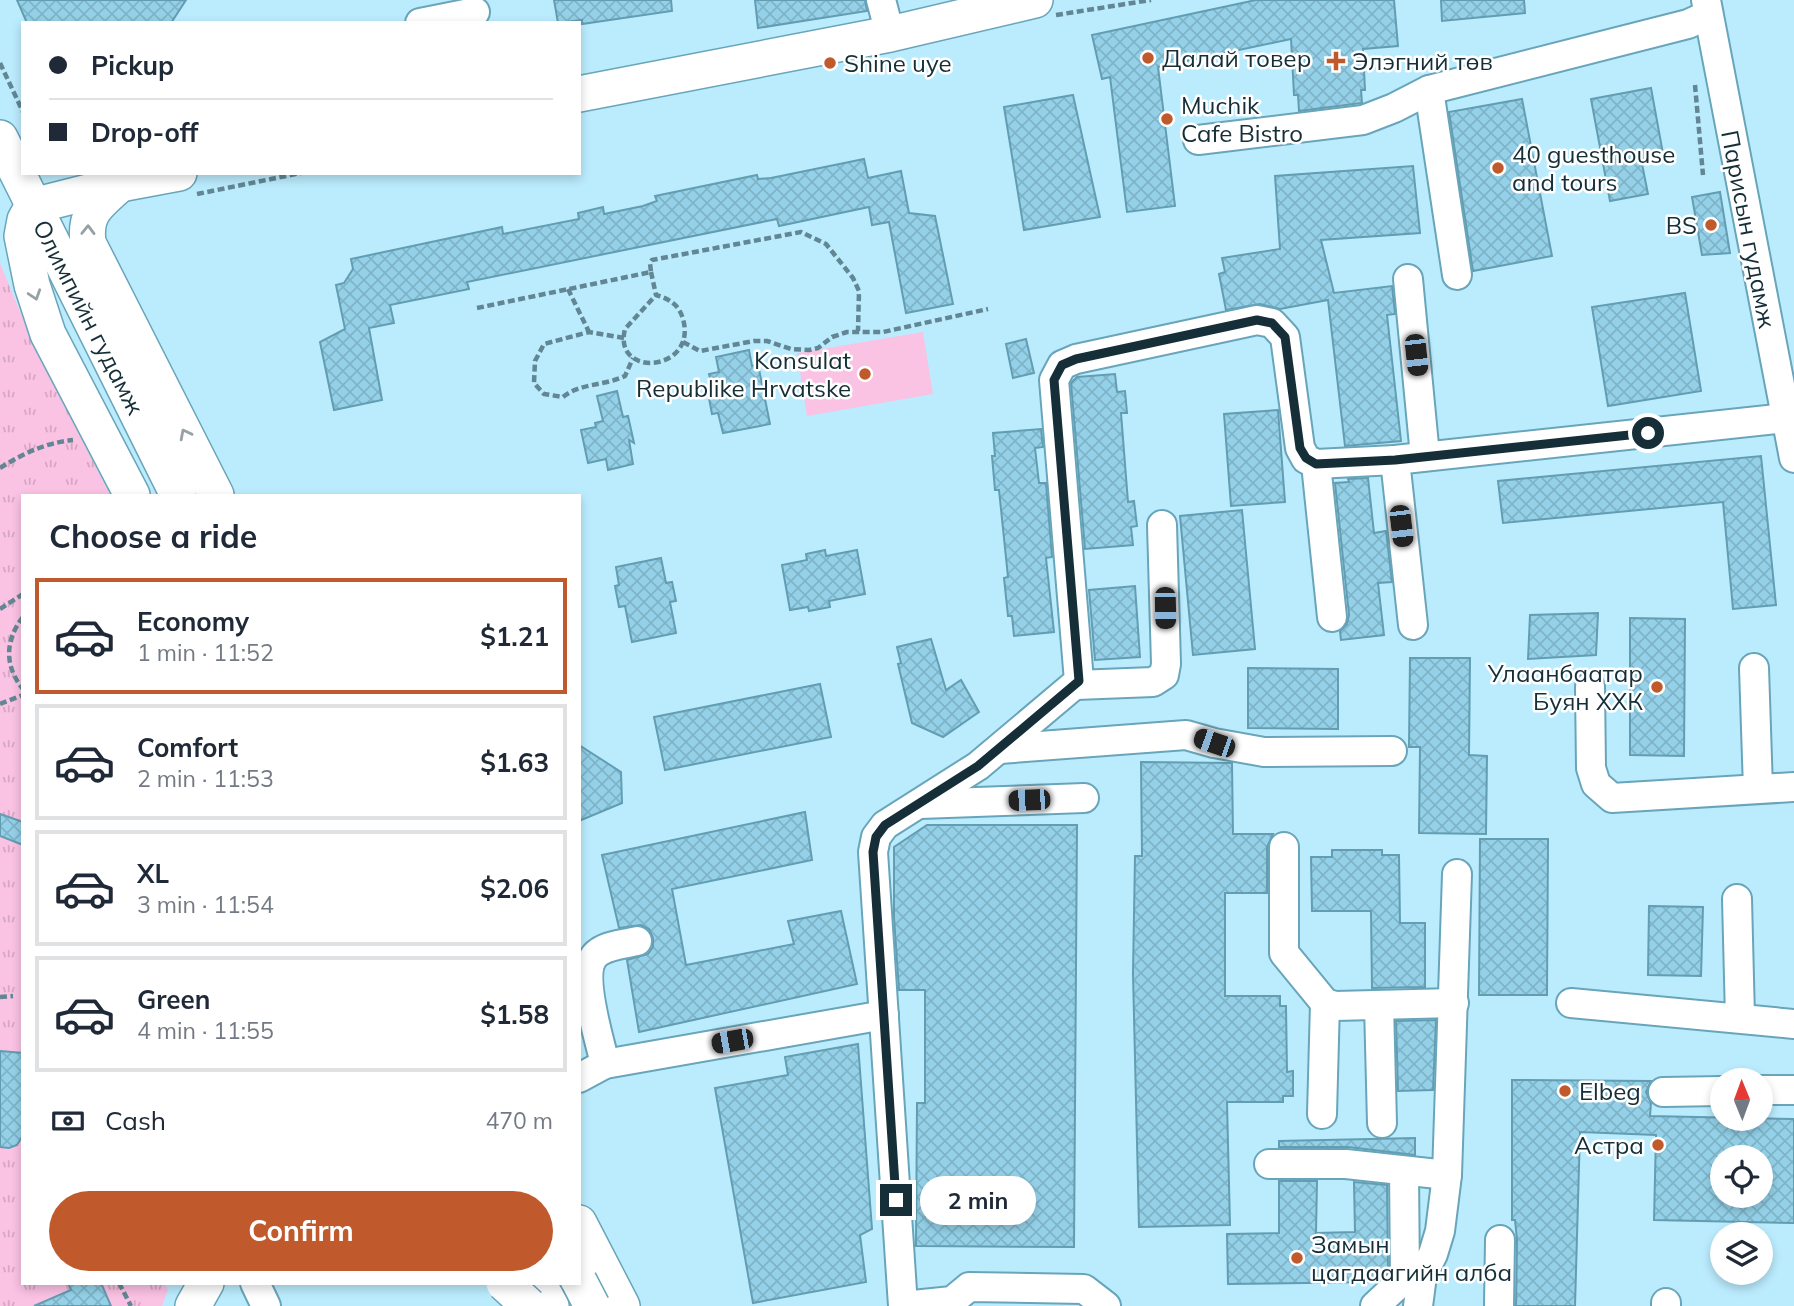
<!DOCTYPE html>
<meta charset="utf-8">
<style>
body{margin:0;font-family:Mulish,sans-serif;background:#f2f2f3;color:#1f2937;height:100vh;display:flex;flex-direction:column;font-size:26px;white-space:nowrap}
*{box-sizing:border-box;margin:0}
p{font-size:23px;color:#747a83}
.icon{flex:none;width:38px;height:38px;fill:none;stroke:currentColor;stroke-width:2;stroke-linecap:round;stroke-linejoin:round}
.map{position:relative;flex:1;overflow:hidden}
.details{position:absolute;left:21px;top:494px;width:560px;height:791px;display:flex;flex-direction:column;background:#fff;border-radius:0px;box-shadow:0 4px 10px #0003}
.details>*{flex:none}
.guide{position:absolute;left:21px;top:21px;width:560px;height:154px;border-radius:0px;box-shadow:0 4px 10px #0003;display:grid;align-content:center;height:154px;padding:0 28px;background:#fff}
.needle{width:46px;rotate:359deg}
.controls{position:absolute;left:1710px;top:1068px;display:grid;gap:14px}
.controls a{display:grid;place-items:center;width:63px;height:63px;border-radius:50%;background:#fff;box-shadow:0 4px 10px #0003;font-size:35px}
.end{position:absolute;width:32px;height:32px;margin:-16px;border:9px solid #152e37;background:#fff;box-shadow:0 0 0 4px #fff}
.from{border-radius:50%}
.bubble{position:absolute;height:49px;border-radius:24px;background:#fff;box-shadow:0 4px 10px #0003;font-size:23px;font-weight:700;line-height:49px;text-align:center}
.car{position:absolute;width:21px;height:42px;margin:-21px -10px;border-radius:9px;box-shadow:0 0 5px 2px #0007;background:linear-gradient(#222 24%,#8ab4d8 0 40%,#222 0 76%,#8ab4d8 0 86%,#222 0)}
.guide b{display:flex;align-items:center;gap:24px;height:66px;font-size:26px}
.guide b+b{border-top:2px solid #e0e1e3}
.guide i{width:18px;height:18px;background:#1f2937}
ul{padding:0;list-style:none}
li{display:flex;align-items:center;gap:21px;height:116px;margin:0 14px 10px;padding:0 14px;border:4px solid #e0e1e3;border-radius:0px}
li div{flex:1}
li b{display:block;font-size:26px}
li em{font-style:normal;font-weight:700}
li.current{border-color:#c05a2c}
li>.icon{width:63px;height:63px;stroke-width:1.5}
h2{padding:0 28px;font-size:32px;line-height:84px}
.pay{display:flex;align-items:center;gap:18px;height:77px;padding:0 28px;font-size:26px}
.pay p{margin-inline-start:auto}
.button{display:flex;gap:14px;margin-top:auto;padding:14px 28px}
.button a{flex:1;height:80px;border-radius:42px;background:#c05a2c;color:#fff;font-size:28px;font-weight:700;line-height:80px;text-align:center}
.map>svg:first-child{display:block}
</style>
<div class="map">
<svg width="1794" height="1306" viewBox="0 0 1794 1306">
<defs>
<pattern id="grass-tufts" width="24" height="20" patternUnits="userSpaceOnUse" patternTransform="scale(1.75)"><rect width="24" height="20" fill="#fac2e3"/><path d="M3 7l-1-3M5 7V3M7 7l1-3M15 17l-1-3M17 17v-4M19 17l1-3" fill="none" stroke="#d5a7c3"/></pattern>
<pattern id="building-cross-hatch" width="8" height="8" patternUnits="userSpaceOnUse" patternTransform="scale(1.75)"><rect width="8" height="8" fill="#94d1e8"/><path d="M0 0l8 8M0 8l8-8" fill="none" stroke="#7fb4c8"/></pattern>
</defs>
<rect width="100%" height="100%" fill="#bbecfe"/>
<!-- grass -->
<path fill="url(#grass-tufts)" d="M0,263L30,336L110,495H23V1283H164L168,1290L162,1306H0Z"/>
<!-- garden -->
<path fill="#fac2e3" d="M923,332L933,394L807,416L797,353Z"/>
<!-- building -->
<g fill="url(#building-cross-hatch)" stroke="#629db2" stroke-width="2" fill-rule="evenodd">
<path d="M17,0H186L171,23H27Z"/>
<path d="M554,0H671L672,11L582,24V20L558,23Z"/>
<path d="M755,0H865L867,11L758,28Z"/>
<path d="M1256,0H1394L1398,46L1363,49L1365,90H1361L1362,103L1299,111L1298,95H1294L1291,39L1158,67L1175,206L1127,212L1110,77L1102,79L1092,35Z"/>
<path d="M1441,0H1524L1525,13L1442,21Z"/>
<path d="M1651,88L1664,159L1642,164L1648,194L1610,201L1591,99Z"/>
<path d="M1073,95L1100,217L1024,230L1004,107Z"/>
<path d="M1522,99L1552,256L1473,271L1449,112Z"/>
<path d="M864,159L868,178L901,171L909,213L935,216L953,304L906,313L889,222L872,225L869,207L779,226L777,219L467,282L469,289L390,305L394,323L369,328L382,400L334,410L320,342L345,329L336,285L344,283L353,269L351,259L502,227L503,234L579,219L578,213L603,207L604,214L643,206L657,201L655,196L757,175L758,179L771,178Z"/>
<path d="M1413,166L1420,233L1321,240L1334,293L1392,286L1395,314L1387,315L1401,441L1345,446L1328,300L1280,309L1260,304L1226,310L1219,274L1225,272L1222,258L1280,249L1275,176Z"/>
<path d="M1720,192L1730,253L1702,255L1692,197Z"/>
<path d="M1685,293L1701,391L1608,406L1592,307Z"/>
<path d="M1026,339L1034,373L1013,378L1006,344Z"/>
<path d="M749,350L752,366L758,364L770,424L723,433L718,413L712,414L708,393L713,392L709,374L719,372L716,357Z"/>
<path d="M1115,374L1117,392L1125,391L1127,413H1121L1128,502L1134,501L1137,526L1131,527L1133,545L1085,549L1071,383L1077,377Z"/>
<path d="M617,391L623,417L628,416L634,443L629,440L633,464L608,470L606,459L588,463L581,430L596,427L595,423L603,421L597,396Z"/>
<path d="M1278,410L1285,502L1231,506L1224,414Z"/>
<path d="M1041,429L1043,447L1035,448L1039,483H1046L1052,557L1046,558L1054,632L1014,636L1012,616H1008L1004,578L1008,577L999,490H995L992,456H995L993,433Z"/>
<path d="M1761,456L1776,605L1733,609L1723,502L1503,523L1498,481Z"/>
<path d="M1368,478L1374,533L1386,531L1392,582L1378,583L1384,635L1341,640L1340,631L1347,624L1349,615L1335,483L1349,482L1348,479Z"/>
<path d="M1242,510L1255,649L1193,655L1180,516Z"/>
<path d="M825,550L826,556L857,550L865,594L829,601L830,607L809,611L808,607L790,610L782,565L807,560L806,554Z"/>
<path d="M661,558L666,583L672,582L676,601L670,602L676,633L632,642L625,606L619,607L615,586L619,585L616,567Z"/>
<path d="M1135,586L1140,657L1095,660L1089,590Z"/>
<path d="M1598,613L1596,655L1528,659L1530,615Z"/>
<path d="M1630,618L1685,619L1684,756L1630,755Z"/>
<path d="M931,639L946,690L961,680L979,712L943,737L912,723L898,664L901,663L897,647Z"/>
<path d="M1410,658H1470L1469,755L1487,756L1486,834L1419,833L1420,747H1409Z"/>
<path d="M1248,668L1338,669V729L1248,728Z"/>
<path d="M820,684L831,737L665,770L654,717Z"/>
<path d="M579,745L621,772L622,803L579,821Z"/>
<path d="M1141,762L1232,763L1233,834H1273L1267,847V893H1225V996H1280V1006H1286L1287,1072L1293,1071V1096H1283V1102H1227L1230,1225L1139,1227L1133,974L1135,856H1142Z"/>
<path d="M805,812L812,860L672,889L686,965L794,944L788,921L841,911L857,984L639,1032L627,960L648,954L653,947V938L649,929L641,925L619,928L602,855Z"/>
<path d="M0,814L23,822V845L0,836Z"/>
<path d="M927,825H1077L1074,1247L916,1246L917,1103H925V990H899L894,918V847Z"/>
<path d="M1480,839H1548L1547,995H1479Z"/>
<path d="M1332,850H1382V855H1399L1400,923H1425V987L1372,988L1371,911H1312L1311,857H1332Z"/>
<path d="M1649,906L1703,907L1701,976L1648,975Z"/>
<path d="M1436,1020L1433,1090L1398,1091L1396,1021Z"/>
<path d="M858,1044L872,1229L860,1235L866,1282L753,1303L715,1088L788,1075L785,1057Z"/>
<path d="M0,1051L23,1053L22,1137L17,1145L9,1148L0,1147Z"/>
<path d="M1512,1080L1651,1081L1646,1092L1651,1103L1650,1116L1794,1119V1223L1654,1220L1656,1135L1580,1132L1575,1306H1516L1517,1240L1515,1220H1512ZM1722,1157H1760V1195H1722Z"/>
<path d="M1415,1138V1155L1348,1147H1279V1141Z"/>
<path d="M1279,1181H1317L1316,1233L1355,1232L1354,1182L1387,1185L1388,1271L1377,1282L1228,1284L1227,1234L1279,1233Z"/>
<path d="M68,1283H101L111,1306H34L71,1290Z"/>
</g>
<g fill="none" stroke-linecap="round" stroke-linejoin="round">
<!-- minor casing -->
<g stroke="#69a5ba" stroke-width="32">
<g id="minor">
<path d="M881,0L890,34"/>
<path d="M1706,0L1794,458"/>
<path d="M420,23L475,12"/>
<path d="M1429,90L1457,275"/>
<path d="M1198,140L1363,120L1394,108L1429,90L1688,24L1708,15"/>
<path d="M1408,279L1425,456"/>
<path d="M1395,460L1413,625"/>
<path d="M1316,464L1332,617"/>
<path d="M1754,668L1758,789"/>
<path d="M1076,685L1153,682L1164,675L1166,664L1162,525"/>
<path d="M1590,687L1591,768L1596,784L1612,798L1794,787"/>
<path d="M1000,749L1186,735L1214,743L1264,752L1392,751"/>
<path d="M920,804L1084,798"/>
<path d="M1284,847V953L1325,1003L1335,1006L1454,1003"/>
<path d="M1737,899L1740,1018"/>
<path d="M1571,1003L1794,1024"/>
<path d="M1379,1005L1382,1123"/>
<path d="M605,1064C600,1040 575,967 599,952C609,945 625,944 637,941"/>
<path d="M579,1078L605,1064L884,1015"/>
<path d="M1760,1090H1794"/>
<path d="M1663,1092L1722,1091"/>
<path d="M1322,1114L1325,1003"/>
<path d="M1269,1164H1346L1447,1175"/>
<path d="M1404,1171L1405,1278"/>
<path d="M255,1283L266,1306"/>
<path d="M903,1306L873,852L876,837L885,825L978,766L1079,681L1054,380L1062,365L1076,359L1257,320L1272,323L1285,337L1300,448L1306,459L1316,464L1395,460L1786,418"/>
<path d="M903,1306L952,1301L969,1287L1084,1289L1106,1306"/>
<path d="M1375,1306L1405,1278L1420,1276"/>
<path d="M1418,1306L1422,1276L1433,1254L1440,1231L1447,1175L1457,874"/>
<path d="M1499,1306L1500,1240"/>
<path d="M1666,1306V1303"/>
</g>
</g>
<!-- major casing -->
<g stroke="#69a5ba" stroke-width="38">
<g id="major">
<path d="M579,94L890,34L1035,0"/>
<path d="M0,138L178,495"/>
<path d="M120,184C99,204 84,211 88,243L216,495"/>
<path d="M33,206L25,220L22,236L32,285L48,334L132,495"/>
<path d="M33,206L120,184L179,173"/>
<path d="M579,1223L622,1306"/>
<path d="M538,1283L551,1306"/>
<path d="M193,1306L206,1283"/>
</g>
</g>
<!-- path -->
<g stroke="#628693" stroke-width="4.5" stroke-dasharray="7 3.5" stroke-linecap="butt">
<path d="M1056,15L1151,0"/>
<path d="M0,63L23,112"/>
<path d="M1695,85L1703,175"/>
<path d="M197,194L301,173"/>
<path d="M651,272L656,295C670,299 679,305 683,319C698,372 612,379 625,329L656,295"/>
<path d="M568,289L589,332"/>
<path d="M477,308L651,272L650,263L652,260L801,232L826,244L853,278L859,291L858,331"/>
<path d="M624,338L589,332L544,344L535,361L534,383L544,394L563,397C580,383 604,386 625,376L633,358"/>
<path d="M683,342L700,351L754,341H767L791,349L809,350L818,348L832,337L847,332H883L988,309"/>
<path d="M0,468C24,453 45,443 73,440"/>
<path d="M0,609L23,594"/>
<path d="M23,617C5,640 4,666 23,689"/>
<path d="M0,704L23,695"/>
<path d="M0,997L13,996"/>
<path d="M119,1283L131,1306"/>
</g>
<!-- minor -->
<use href="#minor" stroke="#fff" stroke-width="28"/>
<!-- major -->
<use href="#major" stroke="#fff" stroke-width="35"/>
<!-- major-bridge casing -->
<g stroke="#69a5ba" stroke-width="38" stroke-linecap="butt">
<g id="major-bridge">
<path d="M579,1281L592,1306"/>
<path d="M504,1283L529,1306"/>
</g>
</g>
<!-- major-bridge -->
<use href="#major-bridge" stroke="#fff" stroke-width="35"/>
</g>
<!-- one-way arrows -->
<defs><path id="oneway-chevron" d="M-2-3.5L2.5 0L-2 3.5" fill="none" stroke-width="1.6" stroke-linecap="round" stroke-linejoin="round" transform="scale(1.75)"/></defs>
<g stroke="#96a1a5">
<use href="#oneway-chevron" transform="translate(88 230) rotate(-89)"/>
<use href="#oneway-chevron" transform="translate(35 295) rotate(72)"/>
<use href="#oneway-chevron" transform="translate(185 434) rotate(-117)"/>
</g>
<g fill="none" stroke-linecap="round" stroke-linejoin="round">
<!-- route -->
<path stroke="#152e37" stroke-width="9" d="M896,1200L873,852L876,837L885,825L978,766L1079,681L1054,380L1062,365L1076,359L1257,320L1272,323L1285,337L1300,448L1306,458L1316,464L1395,460L1648,433"/>
</g>
<!-- markers -->
<g fill="#c05a2c" stroke="#fff" stroke-width="2.5">
<circle cx="1148" cy="58" r="7"/>
<path d="M1332.5 50.5h7v7h7v7h-7v7h-7v-7h-7v-7h7z"/>
<circle cx="830" cy="63" r="7"/>
<circle cx="1167" cy="119" r="7"/>
<circle cx="1498" cy="168" r="7"/>
<circle cx="1711" cy="225" r="7"/>
<circle cx="865" cy="374" r="7"/>
<circle cx="1657" cy="687" r="7"/>
<circle cx="1565" cy="1091" r="7"/>
<circle cx="1658" cy="1145" r="7"/>
<circle cx="1297" cy="1258" r="7"/>
</g>
<g text-anchor="middle" dominant-baseline="central" stroke-width="5" stroke-linejoin="round" paint-order="stroke">
<!-- poi labels -->
<g font-size="24" fill="#152e37" stroke="#fff" text-anchor="start">
<text x="1162" y="58">Далай товер</text>
<text x="1352" y="61">Элэгний төв</text>
<text x="844" y="63">Shine uye</text>
<text x="1181" y="105">Muchik<tspan x="1181" dy="28">Cafe Bistro</tspan></text>
<text x="1512" y="154">40 guesthouse<tspan x="1512" dy="28">and tours</tspan></text>
<text x="1697" y="225" text-anchor="end">BS</text>
<text x="851" y="360" text-anchor="end">Konsulat<tspan x="851" dy="28">Republike Hrvatske</tspan></text>
<text x="1643" y="673" text-anchor="end">Улаанбаатар<tspan x="1643" dy="28">Буян ХХК</tspan></text>
<text x="1579" y="1091">Elbeg</text>
<text x="1644" y="1145" text-anchor="end">Астра</text>
<text x="1311" y="1244">Замын<tspan x="1311" dy="28">цагдаагийн алба</tspan></text>
</g>
<!-- street labels -->
<g font-size="24" fill="#152e37" stroke="#fff">
<text transform="translate(1749 229) rotate(79)">Парисын гудамж</text>
<text transform="translate(89 317) rotate(63)">Олимпийн гудамж</text>
</g>
</g>
</svg>
<div class="controls">
<a><svg class="needle" viewBox="-14 -14 28 28"><path d="M0-13l5 13h-10z" fill="#e53935"/><path d="M0 13l5-13h-10z" fill="#747a83"/></svg></a>
<a><svg class="icon" aria-label="locate" viewBox="0 0 24 24"><circle cx="12" cy="12" r="6"/><path d="M12 2v4M12 18v4M2 12h4M18 12h4"/></svg></a>
<a><svg class="icon" aria-label="layers" viewBox="0 0 24 24"><path d="M12 4l9 5-9 5-9-5zM3 14l9 5 9-5"/></svg></a>
</div>
<i class="end from" style="left:1648px;top:433px"></i>
<i class="end" style="left:896px;top:1200px"></i>
<div class="bubble" style="left:920px;top:1176px;width:116px">2 min</div>
<i class="car" style="left:1416px;top:355px;rotate:174deg"></i>
<i class="car" style="left:1401px;top:526px;rotate:173deg"></i>
<i class="car" style="left:1165px;top:608px;rotate:179deg"></i>
<i class="car" style="left:1214px;top:743px;rotate:289deg"></i>
<i class="car" style="left:1029px;top:800px;rotate:268deg"></i>
<i class="car" style="left:732px;top:1041px;rotate:260deg"></i>
<div class="guide">
<b><i class="from"></i>Pickup</b>
<b><i></i>Drop-off</b>
</div>
<section class="details">
<h2>Choose a ride</h2>
<ul>
<li class="current"><svg class="icon" aria-label="car" viewBox="0 0 24 24"><path d="M5 17H2v-5l4-1 3-4h7l3 4 3 1v5h-3M9 17h6M6 11h13"/><circle cx="7" cy="17" r="2"/><circle cx="17" cy="17" r="2"/></svg><div><b>Economy</b><p>1 min · 11:52</p></div><em>$1.21</em></li>
<li><svg class="icon" aria-label="car" viewBox="0 0 24 24"><path d="M5 17H2v-5l4-1 3-4h7l3 4 3 1v5h-3M9 17h6M6 11h13"/><circle cx="7" cy="17" r="2"/><circle cx="17" cy="17" r="2"/></svg><div><b>Comfort</b><p>2 min · 11:53</p></div><em>$1.63</em></li>
<li><svg class="icon" aria-label="car" viewBox="0 0 24 24"><path d="M5 17H2v-5l4-1 3-4h7l3 4 3 1v5h-3M9 17h6M6 11h13"/><circle cx="7" cy="17" r="2"/><circle cx="17" cy="17" r="2"/></svg><div><b>XL</b><p>3 min · 11:54</p></div><em>$2.06</em></li>
<li><svg class="icon" aria-label="car" viewBox="0 0 24 24"><path d="M5 17H2v-5l4-1 3-4h7l3 4 3 1v5h-3M9 17h6M6 11h13"/><circle cx="7" cy="17" r="2"/><circle cx="17" cy="17" r="2"/></svg><div><b>Green</b><p>4 min · 11:55</p></div><em>$1.58</em></li>
</ul>
<div class="pay"><svg class="icon" aria-label="cash" viewBox="0 0 24 24"><path d="M3 7h18v10H3z"/><circle cx="12" cy="12" r="2"/></svg>Cash<p>470 m</p></div>
<div class="button"><a>Confirm</a></div>
</section>
</div>
